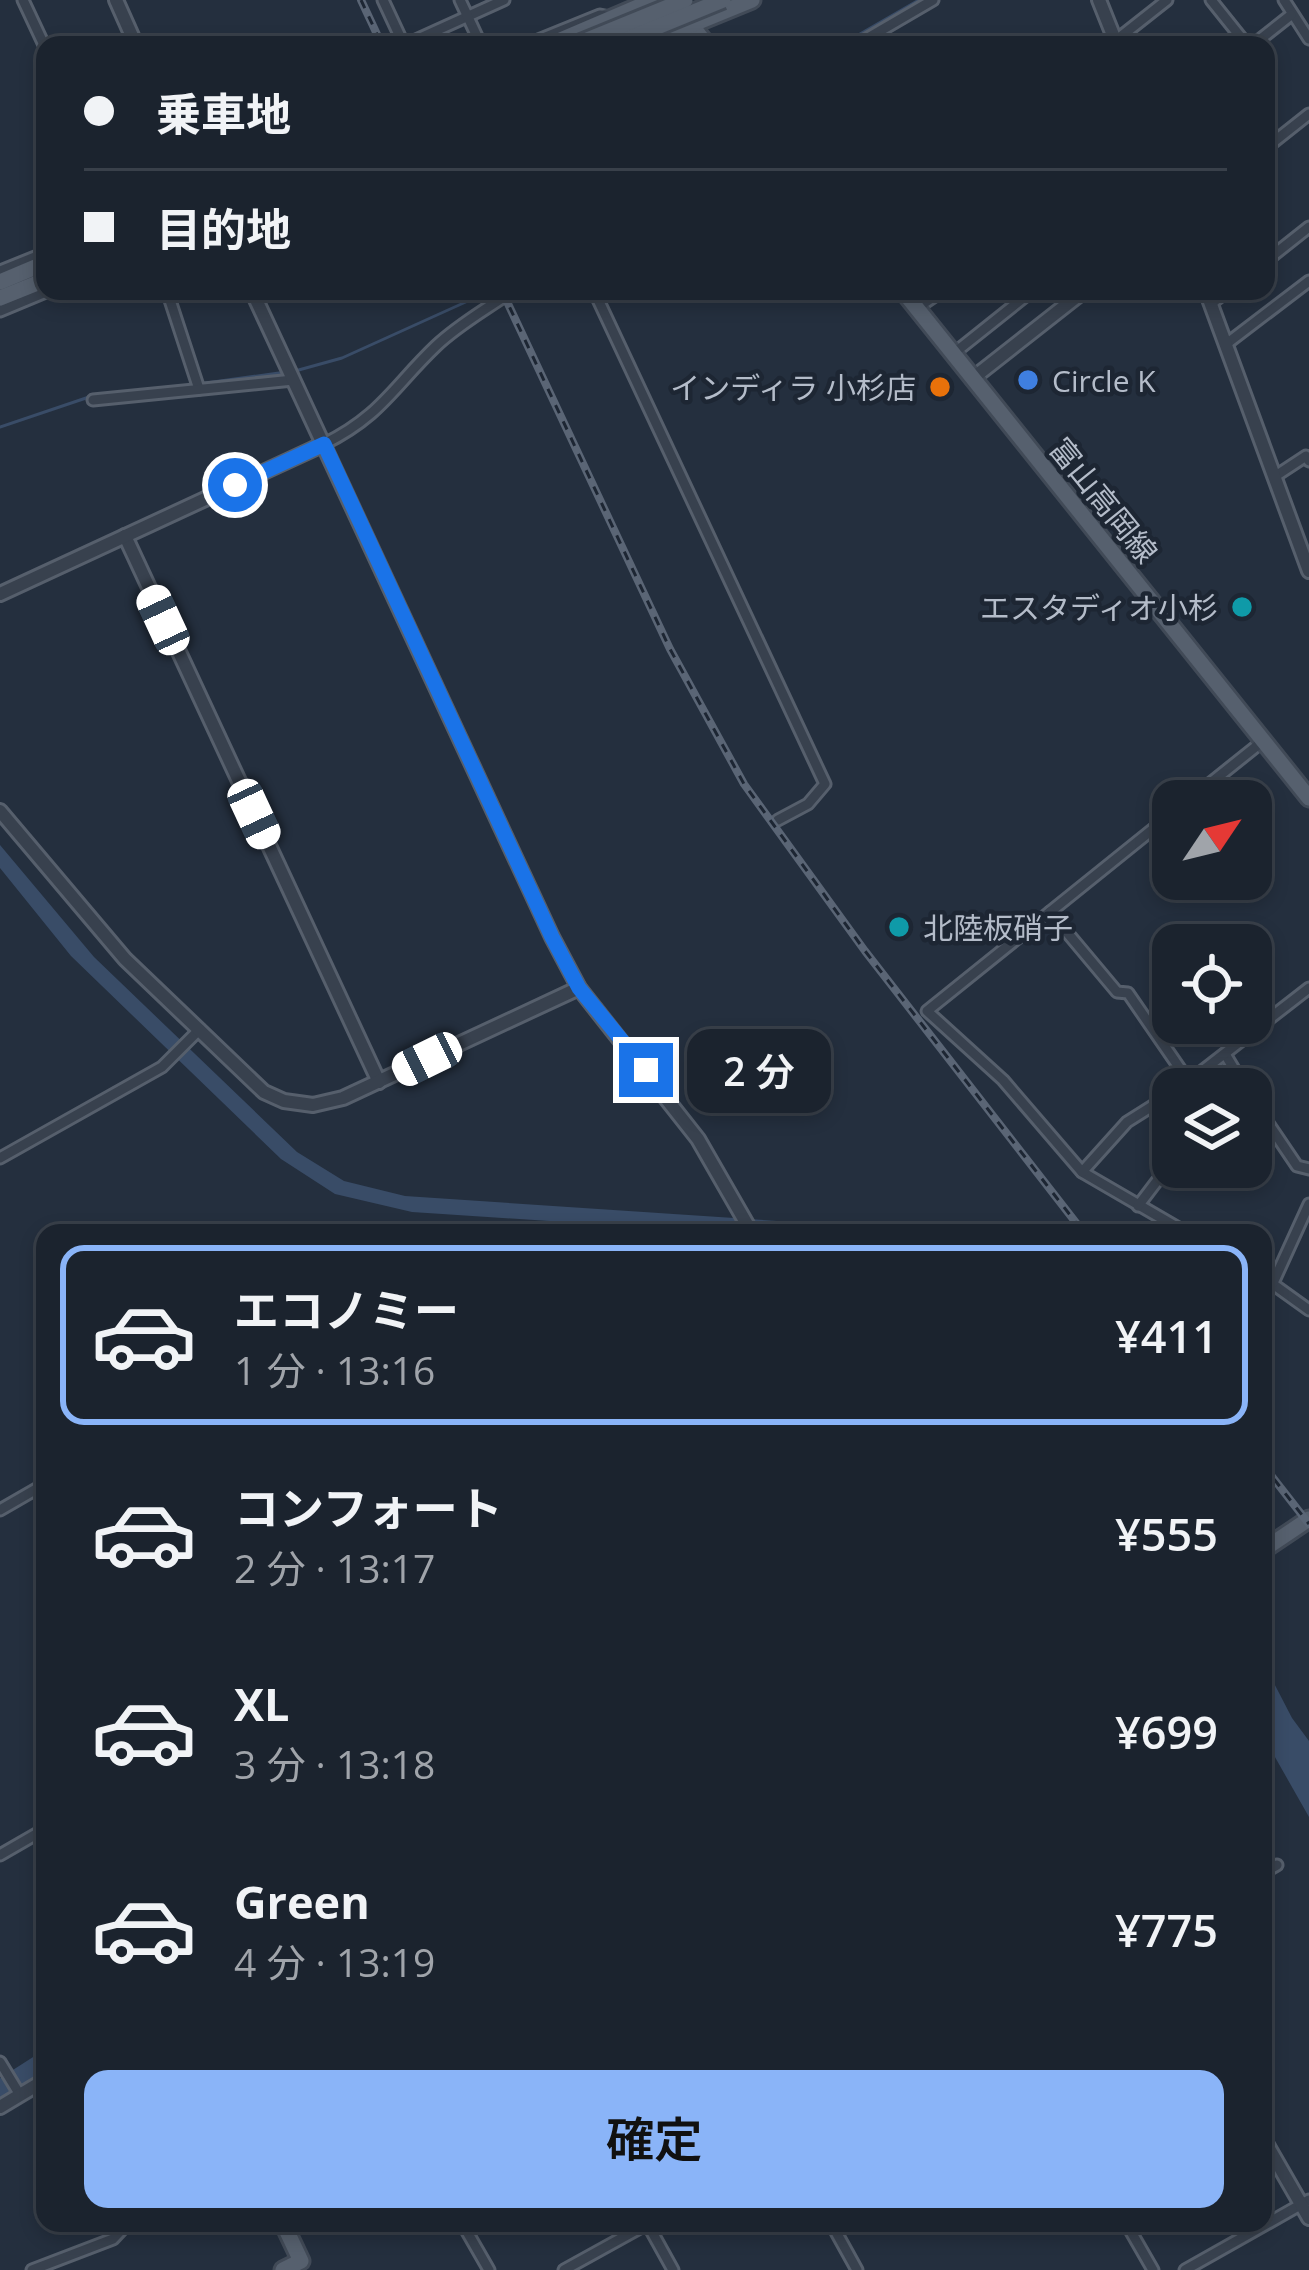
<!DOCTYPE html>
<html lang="ja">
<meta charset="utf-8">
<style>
body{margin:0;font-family:"Open Sans","Noto Sans JP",sans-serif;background:#282f3a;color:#f1f3f6;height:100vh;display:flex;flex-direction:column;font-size:45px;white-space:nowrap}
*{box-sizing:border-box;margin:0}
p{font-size:39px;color:#a0a4aa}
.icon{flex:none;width:66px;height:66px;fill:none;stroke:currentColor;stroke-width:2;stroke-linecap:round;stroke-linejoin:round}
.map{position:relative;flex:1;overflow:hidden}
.sheet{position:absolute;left:36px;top:1224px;width:1236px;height:1008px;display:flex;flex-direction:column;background:#1b232e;border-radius:24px;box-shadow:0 6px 18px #0003,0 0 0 3px #39404a}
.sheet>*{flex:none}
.banner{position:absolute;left:36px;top:36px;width:1239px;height:264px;border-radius:24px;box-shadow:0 6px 18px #0003,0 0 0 3px #39404a;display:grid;align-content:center;height:264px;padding:0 48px;background:#1b232e}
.needle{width:78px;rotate:55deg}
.fabs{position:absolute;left:1152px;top:780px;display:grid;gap:24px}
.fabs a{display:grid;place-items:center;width:120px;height:120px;border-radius:24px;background:#1b232e;box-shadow:0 6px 18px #0003,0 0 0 3px #39404a;font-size:60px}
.end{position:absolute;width:54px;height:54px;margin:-27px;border:15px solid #1a73e8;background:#fff;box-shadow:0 0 0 6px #fff}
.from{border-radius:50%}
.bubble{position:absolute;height:84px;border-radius:24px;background:#1b232e;box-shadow:0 6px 18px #0003,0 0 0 3px #39404a;font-size:39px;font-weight:600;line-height:84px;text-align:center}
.car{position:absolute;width:36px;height:72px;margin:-36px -18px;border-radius:15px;box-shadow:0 0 9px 3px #0007;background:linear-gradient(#fff 24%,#345 0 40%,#fff 0 76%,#345 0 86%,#fff 0)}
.banner b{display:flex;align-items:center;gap:42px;height:114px;font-size:45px}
.banner b+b{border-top:3px solid #39404a}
.banner i{width:30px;height:30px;background:#f1f3f6}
ul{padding:21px 0 0;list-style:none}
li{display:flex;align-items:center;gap:36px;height:180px;margin:0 24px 18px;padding:0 24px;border:6px solid transparent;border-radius:24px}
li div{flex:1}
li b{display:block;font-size:45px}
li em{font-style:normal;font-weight:600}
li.on{border-color:#8ab4f8}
li>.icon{width:108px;height:108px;stroke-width:1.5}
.action{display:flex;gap:24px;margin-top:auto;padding:24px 48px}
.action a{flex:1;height:138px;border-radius:24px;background:#8ab4f8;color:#111;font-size:48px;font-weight:600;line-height:138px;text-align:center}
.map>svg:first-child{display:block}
</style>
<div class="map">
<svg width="1309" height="2270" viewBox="0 0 1309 2270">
<rect width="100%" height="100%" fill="#242f3e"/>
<!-- water -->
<g fill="#394c67">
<path d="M0,845L94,957L297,1152L344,1181L405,1196L852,1226L897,1233H730L412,1212L335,1194L281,1159L71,956L0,868Z"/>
<path d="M1263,1662L1292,1718L1309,1741V1817L1263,1736Z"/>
</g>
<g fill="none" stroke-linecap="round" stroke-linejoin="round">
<!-- stream -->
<g stroke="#394c67" stroke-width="3">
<path d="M841,45L919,0"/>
<path d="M295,371L342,358L490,291"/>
<path d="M170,388L286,372"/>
<path d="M0,427L89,397"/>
</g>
<!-- river -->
<path stroke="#394c67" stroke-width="18" d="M0,2089L45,2060"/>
<!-- minor casing -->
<g stroke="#565f6c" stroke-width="15">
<g id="minor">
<path d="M23,0L45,47"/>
<path d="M383,0L403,43H409L504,0"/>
<path d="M460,0L481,45"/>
<path d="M1211,0L1247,45"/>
<path d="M1284,0L1309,39"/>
<path d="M526,45L600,15L610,17"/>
<path d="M856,45L933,0"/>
<path d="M1110,45L1167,0"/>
<path d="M1253,45L1291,15"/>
<path d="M1266,148L1309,114"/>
<path d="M1266,261L1309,227"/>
<path d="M0,271L45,253"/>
<path d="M167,291L199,389"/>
<path d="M594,291L825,784L808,804L778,820"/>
<path d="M1211,304L1227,291"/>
<path d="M917,308L942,291"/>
<path d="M0,311L48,291"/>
<path d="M1225,345L1309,281"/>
<path d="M953,354L1032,291"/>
<path d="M93,400L293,380"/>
<path d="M324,444C381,416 394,386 436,346C459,324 487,309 512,291"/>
<path d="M1274,477L1306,456L1309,461"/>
<path d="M1188,801L1263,741"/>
<path d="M1173,813L927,1011L1003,1080L1082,1172L1187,1233"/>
<path d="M1050,912L1117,992L1128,993L1194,1089"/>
<path d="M1225,1054L1246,1089"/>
<path d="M1179,1089L1309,988"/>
<path d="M1251,1098L1297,1166L1309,1169"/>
<path d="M0,1158L162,1067L200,1029"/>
<path d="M1082,1172L1127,1122L1173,1093"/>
<path d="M1138,1206L1157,1181L1178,1167"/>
<path d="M1263,1277L1309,1310"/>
<path d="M1273,1283L1309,1204"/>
<path d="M0,1510L45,1484"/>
<path d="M0,1855L45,1829"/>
<path d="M1263,1873L1277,1865"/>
<path d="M0,2062L20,2095"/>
<path d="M462,2223L489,2270"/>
<path d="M647,2223L673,2270"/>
<path d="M831,2223L857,2270"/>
<path d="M1126,2223L1153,2270"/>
<path d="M32,2270L113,2239L128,2223"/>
<path d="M564,2270L649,2223"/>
<path d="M1185,2270L1309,2200"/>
</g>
</g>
<!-- tertiary casing -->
<g stroke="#565f6c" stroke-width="18">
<g id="tertiary">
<path d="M116,0L136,45"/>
<path d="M1099,0L1117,45"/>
<path d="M252,291L552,937L579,988L698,1139L752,1233"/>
<path d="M1206,291L1309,571"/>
<path d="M972,379L1084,291"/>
<path d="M125,536L379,1082"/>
<path d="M0,594L324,444"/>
<path d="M0,811L125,959L264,1092L284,1101L313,1105L343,1098L579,988"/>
<path d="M0,2107L45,2080"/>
<path d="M1263,2138L1309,2218"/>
</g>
</g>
<!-- primary casing -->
<g stroke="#414a57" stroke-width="21">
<g id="primary">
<path d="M686,18L707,45"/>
<path d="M549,45L654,0"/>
<path d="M642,45L752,0"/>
<path d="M0,282L45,263"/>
<path d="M903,291L1309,798"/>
<path d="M0,298L45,280"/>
<path d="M1263,1550L1309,1519"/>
<path d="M283,2270L301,2261L283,2223"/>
</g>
</g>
<!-- minor -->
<use href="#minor" stroke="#38414e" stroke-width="9"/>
<!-- tertiary -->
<use href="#tertiary" stroke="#38414e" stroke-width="12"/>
<!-- primary -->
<use href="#primary" stroke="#56606e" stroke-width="15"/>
<!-- rail casing -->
<g stroke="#5a6575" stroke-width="8">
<g id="rail">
<path d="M361,0L382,45"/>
<path d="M502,291L670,649L744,784L865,951L1084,1233"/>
<path d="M1263,1465L1309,1524"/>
</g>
</g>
<!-- rail -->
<use href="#rail" stroke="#1d2633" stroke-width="3" stroke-dasharray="9" stroke-linecap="butt"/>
<!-- primary-bridge casing -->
<g stroke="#414a57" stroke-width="21" stroke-linecap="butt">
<g id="primary-bridge">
<path d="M575,45L685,0"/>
<path d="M613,45L723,0"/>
</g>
</g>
<!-- primary-bridge -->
<use href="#primary-bridge" stroke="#56606e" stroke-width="15"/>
</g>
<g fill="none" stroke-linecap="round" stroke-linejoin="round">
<!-- route -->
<path stroke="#1a73e8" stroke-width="15" d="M235,485L324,444L552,937L579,988L646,1070"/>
</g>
<!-- markers -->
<circle fill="#3f7fe0" stroke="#1d2633" stroke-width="4.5" cx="1028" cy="380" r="12"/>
<circle fill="#e8710a" stroke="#1d2633" stroke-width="4.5" cx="940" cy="387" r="12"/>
<g fill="#0f9aa8" stroke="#1d2633" stroke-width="4.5">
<circle cx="1242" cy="607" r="12"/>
<circle cx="899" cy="927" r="12"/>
</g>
<g text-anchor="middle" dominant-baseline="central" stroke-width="9" stroke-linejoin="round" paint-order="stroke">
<!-- poi labels -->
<g font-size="30" fill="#b4bcc9" stroke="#1d2633" text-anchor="start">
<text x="1052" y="380">Circle K</text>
<text x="916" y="387" text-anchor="end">インディラ 小杉店</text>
<text x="1218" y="607" text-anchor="end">エスタディオ小杉</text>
<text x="923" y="927">北陸板硝子</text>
</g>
<!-- street labels -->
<g font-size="30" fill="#b4bcc9" stroke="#1d2633">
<text transform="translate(1104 500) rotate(51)">富山高岡線</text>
</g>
</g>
</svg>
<div class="fabs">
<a><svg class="needle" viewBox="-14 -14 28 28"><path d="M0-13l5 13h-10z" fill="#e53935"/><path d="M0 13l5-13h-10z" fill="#a0a4aa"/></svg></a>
<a><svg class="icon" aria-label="locate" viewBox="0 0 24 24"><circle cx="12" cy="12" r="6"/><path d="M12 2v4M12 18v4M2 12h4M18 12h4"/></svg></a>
<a><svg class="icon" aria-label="layers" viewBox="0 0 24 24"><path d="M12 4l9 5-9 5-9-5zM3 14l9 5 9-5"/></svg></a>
</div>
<i class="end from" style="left:235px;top:485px"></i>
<i class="end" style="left:646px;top:1070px"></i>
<div class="bubble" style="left:687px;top:1029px;width:144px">2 分</div>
<i class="car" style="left:163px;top:620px;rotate:335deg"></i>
<i class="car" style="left:254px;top:814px;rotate:155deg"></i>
<i class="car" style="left:427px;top:1059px;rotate:244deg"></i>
<div class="banner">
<b><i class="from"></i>乗車地</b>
<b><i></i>目的地</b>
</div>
<section class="sheet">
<ul>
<li class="on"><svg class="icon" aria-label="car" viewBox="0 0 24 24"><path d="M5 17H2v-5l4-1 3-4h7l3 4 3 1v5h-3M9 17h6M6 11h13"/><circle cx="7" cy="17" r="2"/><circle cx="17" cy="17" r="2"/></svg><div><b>エコノミー</b><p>1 分 · 13:16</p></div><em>¥411</em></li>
<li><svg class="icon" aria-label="car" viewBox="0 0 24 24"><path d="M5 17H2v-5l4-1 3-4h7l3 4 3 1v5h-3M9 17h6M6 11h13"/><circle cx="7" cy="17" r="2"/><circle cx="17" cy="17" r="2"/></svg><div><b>コンフォート</b><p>2 分 · 13:17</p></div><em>¥555</em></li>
<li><svg class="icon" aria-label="car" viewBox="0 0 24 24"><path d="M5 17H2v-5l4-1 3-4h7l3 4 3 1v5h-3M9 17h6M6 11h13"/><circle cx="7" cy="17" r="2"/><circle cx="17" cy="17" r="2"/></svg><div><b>XL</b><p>3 分 · 13:18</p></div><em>¥699</em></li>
<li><svg class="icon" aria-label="car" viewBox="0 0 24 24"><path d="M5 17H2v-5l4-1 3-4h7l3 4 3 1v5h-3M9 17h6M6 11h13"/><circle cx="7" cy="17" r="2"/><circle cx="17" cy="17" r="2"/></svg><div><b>Green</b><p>4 分 · 13:19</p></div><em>¥775</em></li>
</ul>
<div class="action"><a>確定</a></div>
</section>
</div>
